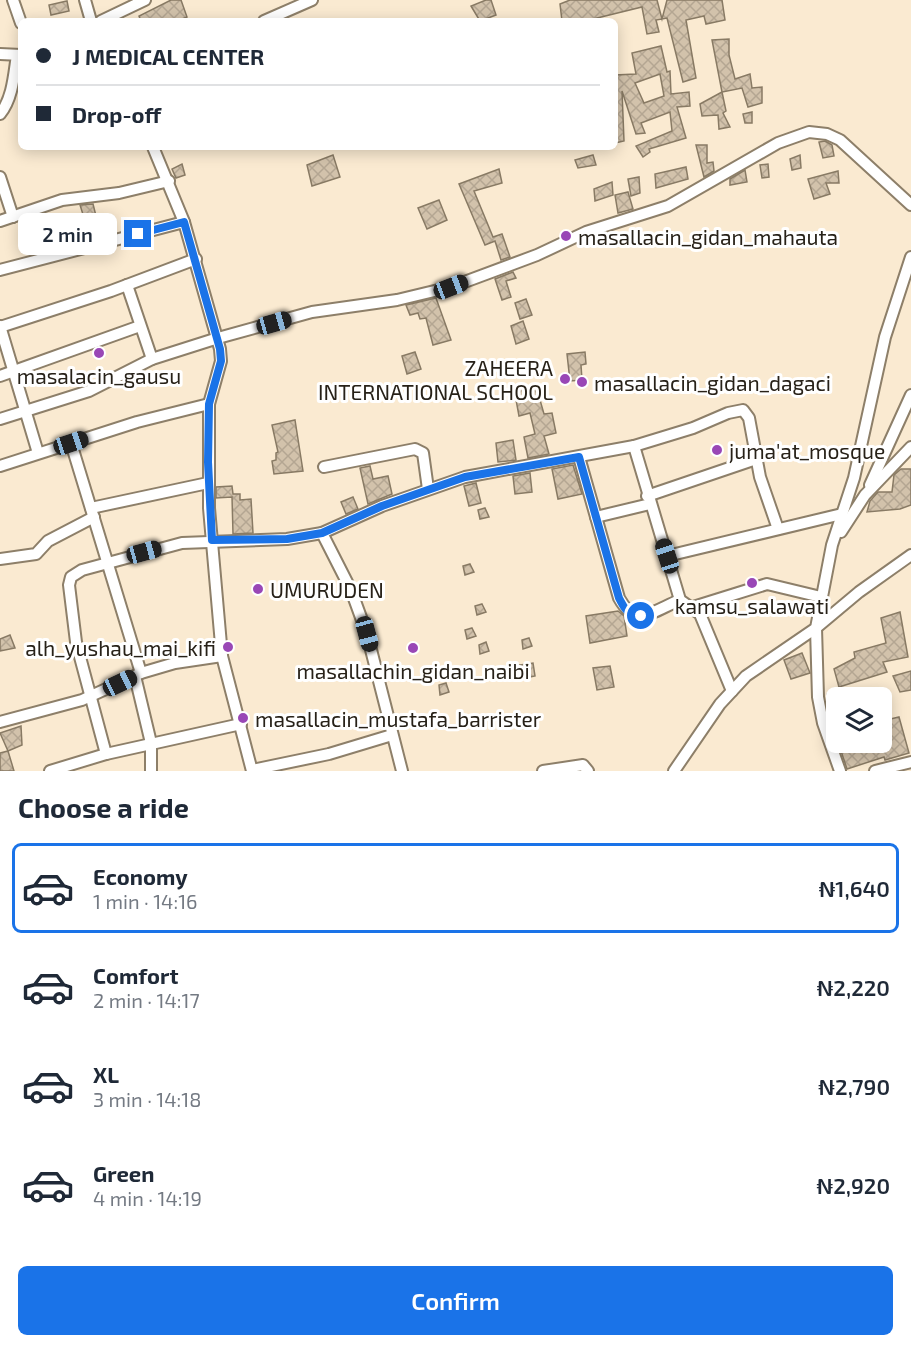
<!DOCTYPE html>
<meta charset="utf-8">
<style>
body{margin:0;font-family:"Exo 2",sans-serif;background:#f6f6f7;color:#1f2937;height:100vh;display:flex;flex-direction:column;font-size:22px;white-space:nowrap}
*{box-sizing:border-box;margin:0}
p{font-size:20px;color:#747a83}
.icon{flex:none;width:33px;height:33px;fill:none;stroke:currentColor;stroke-width:2;stroke-linecap:round;stroke-linejoin:round}
.map{position:relative;height:771px;overflow:hidden}
.drawer{display:flex;flex-direction:column;background:#fff;flex:1}
.drawer>*{flex:none}
.guide{position:absolute;left:18px;top:18px;width:600px;height:132px;border-radius:9px;box-shadow:0 3px 15px #0003;display:grid;align-content:center;height:132px;padding:0 18px;background:#fff}
.tools{position:absolute;left:826px;top:687px;display:grid;gap:12px}
.tools a{display:grid;place-items:center;width:66px;height:66px;border-radius:9px;background:#fff;box-shadow:0 3px 15px #0003;font-size:30px}
.end{position:absolute;width:27px;height:27px;margin:-14px;border:8px solid #1a73e8;background:#fff;box-shadow:0 0 0 3px #fff}
.from{border-radius:50%}
.bubble{position:absolute;height:42px;border-radius:9px;background:#fff;box-shadow:0 3px 15px #0003;font-size:20px;font-weight:600;line-height:42px;text-align:center}
.car{position:absolute;width:18px;height:36px;margin:-18px -9px;border-radius:8px;box-shadow:0 0 4px 2px #0007;background:linear-gradient(#222 24%,#8ab4d8 0 40%,#222 0 76%,#8ab4d8 0 86%,#222 0)}
.guide b{display:flex;align-items:center;gap:21px;height:57px;font-size:22px}
.guide b+b{border-top:2px solid #e0e1e3}
.guide i{width:15px;height:15px;background:#1f2937}
ul{padding:0;list-style:none}
li{display:flex;align-items:center;gap:18px;height:90px;margin:0 12px 9px;padding:0 6px;border:3px solid transparent;border-radius:9px}
li div{flex:1}
li b{display:block;font-size:22px}
li em{font-style:normal;font-weight:600}
li.active{border-color:#1a73e8}
li>.icon{width:54px;height:54px;stroke-width:1.5}
h2{padding:0 18px;font-size:27px;line-height:72px}
.button{display:flex;gap:12px;margin-top:auto;padding:12px 18px}
.button a{flex:1;height:69px;border-radius:9px;background:#1a73e8;color:#fff;font-size:24px;font-weight:600;line-height:69px;text-align:center}
.map>svg:first-child{display:block}
</style>
<div class="map">
<svg width="911" height="771" viewBox="0 0 911 771">
<defs>
<pattern id="building-cross-hatch" width="8" height="8" patternUnits="userSpaceOnUse" patternTransform="scale(1.5)"><rect width="8" height="8" fill="#d2c2ab"/><path d="M0 0l8 8M0 8l8-8" fill="none" stroke="#b4a692"/></pattern>
</defs>
<rect width="100%" height="100%" fill="#faead1"/>
<!-- building -->
<g fill="url(#building-cross-hatch)" stroke="#887a64" stroke-width="1.5" fill-rule="evenodd">
<path d="M171,0H181L187,17L177,21H141L139,16Z"/>
<path d="M486,0H491L496,15L480,21L471,6Z"/>
<path d="M570,0H657L662,19L667,0H722L725,20L706,24L704,16L686,20L696,78L683,82L667,18L656,20L659,32L647,34L642,7L585,21H562L560,4Z"/>
<path d="M67,1L69,11L51,15L49,5Z"/>
<path d="M729,39V55L735,79L750,74L752,88L762,87V103L748,107L742,88L722,92L726,111L723,113L730,127L719,129L718,115L702,116L700,104L722,92L712,40Z"/>
<path d="M661,46L667,72L670,71L671,94L689,92L690,106L677,107L686,138L649,149L650,152L643,157L636,146L672,131L670,112L641,123L645,133L636,134L622,91L624,141L615,143V75L636,74L632,53ZM660,74L664,96L644,103L635,83Z"/>
<path d="M752,112V123H745L743,114Z"/>
<path d="M825,141L832,145L834,156L823,158L819,142Z"/>
<path d="M696,145H707V163L713,162L714,171L704,177Z"/>
<path d="M333,155L340,177L312,186L307,165Z"/>
<path d="M593,155L596,165L578,168L575,160Z"/>
<path d="M800,155L801,168L792,170L790,159Z"/>
<path d="M182,164L185,175L176,178L172,169Z"/>
<path d="M768,164L769,177L762,178L760,165Z"/>
<path d="M686,167L688,179L656,188L655,174Z"/>
<path d="M499,169L502,183L474,191L493,237L502,234L510,257L501,260L495,241L485,245L459,184Z"/>
<path d="M745,170L747,182L730,185V179Z"/>
<path d="M838,171L839,183H826L830,194L814,199L808,179Z"/>
<path d="M639,177L640,193L631,196L628,179Z"/>
<path d="M612,182L613,195L595,201L594,189Z"/>
<path d="M628,192L633,209L618,213L615,195Z"/>
<path d="M439,200L447,220L427,229L418,208Z"/>
<path d="M93,204L97,220L86,224L80,205Z"/>
<path d="M513,272L516,278L506,281L511,297L502,300L495,279Z"/>
<path d="M436,298L451,340L433,345L426,318L420,319L418,313L410,315L406,305Z"/>
<path d="M526,299L532,315L520,319L515,303Z"/>
<path d="M523,321L529,339L516,344L511,326Z"/>
<path d="M415,352L421,369L407,374L402,356Z"/>
<path d="M585,352L586,364L581,365L582,380L570,381L567,354Z"/>
<path d="M536,386L544,414L552,413L556,433L544,436L549,454L528,458L524,437L535,434L530,413L519,416L514,389Z"/>
<path d="M295,420L303,471L274,474L272,461L276,460V453L278,452L272,425Z"/>
<path d="M513,440L516,460L498,462L496,443Z"/>
<path d="M573,465L582,494L558,499L552,469Z"/>
<path d="M370,466L373,479L388,476L392,494L368,504L360,468Z"/>
<path d="M901,469H911V505L900,509L867,512L870,501L878,492H892L894,475Z"/>
<path d="M530,473L532,492L515,494L513,476Z"/>
<path d="M476,483L481,503L469,506L464,486Z"/>
<path d="M232,486L233,494H240V500L251,499L253,533L233,534L232,497L216,498V487Z"/>
<path d="M353,497L358,509L346,514L341,502Z"/>
<path d="M485,508L489,517L480,519L478,510Z"/>
<path d="M470,564L474,572L465,575L463,566Z"/>
<path d="M482,604L486,612L477,615L475,606Z"/>
<path d="M618,611L624,616L627,636L590,643L586,616Z"/>
<path d="M900,612L908,657L883,662L887,672L839,687L834,669L855,658L854,652L886,643L881,618Z"/>
<path d="M472,628L476,636L467,639L465,630Z"/>
<path d="M10,635L15,648L0,651V639Z"/>
<path d="M529,638L532,646L523,649L522,640Z"/>
<path d="M486,642L489,651L480,654L479,645Z"/>
<path d="M802,653L810,673L791,679L784,660Z"/>
<path d="M533,663L535,676L516,680L514,666Z"/>
<path d="M610,666L614,687L597,690L593,668Z"/>
<path d="M911,671V690L900,692L893,676Z"/>
<path d="M446,683L449,692L440,695L439,685Z"/>
<path d="M839,687L845,696L830,702L827,694Z"/>
<path d="M837,714V735H835L830,716Z"/>
<path d="M899,717L909,753L885,760L884,757L847,769L838,742H882V721Z"/>
<path d="M21,726L22,745L8,751L0,733Z"/>
<path d="M8,751L14,771H0V753Z"/>
</g>
<g fill="none" stroke-linecap="round" stroke-linejoin="round">
<!-- minor casing -->
<g stroke="#8d7f69" stroke-width="14">
<g id="minor">
<path d="M13,0L21,23"/>
<path d="M85,0L91,21"/>
<path d="M101,21L145,0"/>
<path d="M264,21L312,0"/>
<path d="M0,54L21,55"/>
<path d="M0,114C13,98 14,74 17,55"/>
<path d="M153,147L184,222L220,349L221,361L209,404V508L222,656L252,771"/>
<path d="M0,177L13,217"/>
<path d="M0,221L62,200L119,193L169,181"/>
<path d="M0,270L184,222"/>
<path d="M127,285L152,359"/>
<path d="M0,326L38,453"/>
<path d="M0,327L111,291L196,259"/>
<path d="M0,376L140,326"/>
<path d="M0,419L89,391L152,359L218,338L312,312L397,300L451,287L537,255L586,232L668,206L778,143L809,132L827,134L840,140L911,205"/>
<path d="M71,443L141,673"/>
<path d="M634,446L680,600L700,614L732,691"/>
<path d="M579,457L619,598C636,629 653,611 680,600"/>
<path d="M0,466L137,422L209,404"/>
<path d="M324,467L415,449L423,453L428,489"/>
<path d="M870,485L911,395"/>
<path d="M647,496L756,459"/>
<path d="M91,508L208,483"/>
<path d="M596,517L650,504"/>
<path d="M841,532L865,495L911,447"/>
<path d="M322,533L351,590L367,634L402,771"/>
<path d="M667,556L842,514"/>
<path d="M0,559L36,554L48,541L94,517"/>
<path d="M690,608L767,584L821,597"/>
<path d="M135,676L151,743V771"/>
<path d="M0,722L82,700L141,673L175,663L222,656"/>
<path d="M106,754L76,642L69,585L71,577L82,570L182,543L287,539L322,533L382,506L465,477L634,446L693,428L728,413L743,410L749,418L760,477L778,529"/>
<path d="M252,770L329,754L392,735"/>
<path d="M50,771L106,754L241,724"/>
<path d="M543,771L583,765L588,771"/>
<path d="M674,771L720,704L746,676L816,628L832,545L854,478L885,337L911,257"/>
<path d="M840,771L823,723L818,697L816,628L859,592L911,555"/>
<path d="M875,771L911,762"/>
</g>
</g>
<!-- minor -->
<use href="#minor" stroke="#fff" stroke-width="10"/>
</g>
<g fill="none" stroke-linecap="round" stroke-linejoin="round">
<!-- route -->
<path stroke="#1a73e8" stroke-width="8" d="M138,234L184,222L220,349L221,361L209,404L208,462L212,540L287,539L322,533L382,506L465,477L579,457L619,598C624,608 628,616 641,616"/>
</g>
<!-- markers -->
<g fill="#9947b6" stroke="#fff" stroke-width="2">
<circle cx="566" cy="236" r="6"/>
<circle cx="99" cy="353" r="6"/>
<circle cx="565" cy="379" r="6"/>
<circle cx="582" cy="382" r="6"/>
<circle cx="717" cy="450" r="6"/>
<circle cx="752" cy="583" r="6"/>
<circle cx="258" cy="589" r="6"/>
<circle cx="228" cy="647" r="6"/>
<circle cx="413" cy="648" r="6"/>
<circle cx="243" cy="718" r="6"/>
</g>
<g text-anchor="middle" dominant-baseline="central" stroke-width="6" stroke-linejoin="round" paint-order="stroke">
<!-- poi labels -->
<g font-size="21" fill="#272118" stroke="#fff" text-anchor="start">
<text x="578" y="236">masallacin_gidan_mahauta</text>
<text x="553" y="367" text-anchor="end">ZAHEERA<tspan x="553" dy="24">INTERNATIONAL SCHOOL</tspan></text>
<text x="99" y="375" text-anchor="middle">masalacin_gausu</text>
<text x="594" y="382">masallacin_gidan_dagaci</text>
<text x="729" y="450">juma'at_mosque</text>
<text x="270" y="589">UMURUDEN</text>
<text x="752" y="605" text-anchor="middle">kamsu_salawati</text>
<text x="216" y="647" text-anchor="end">alh_yushau_mai_kifi</text>
<text x="413" y="670" text-anchor="middle">masallachin_gidan_naibi</text>
<text x="255" y="718">masallacin_mustafa_barrister</text>
</g>
</g>
</svg>
<div class="tools">
<a><svg class="icon" aria-label="layers" viewBox="0 0 24 24"><path d="M12 4l9 5-9 5-9-5zM3 14l9 5 9-5"/></svg></a>
</div>
<i class="end from" style="left:641px;top:616px"></i>
<i class="end" style="left:138px;top:234px"></i>
<div class="bubble" style="left:18px;top:213px;width:99px">2 min</div>
<i class="car" style="left:451px;top:287px;rotate:69deg"></i>
<i class="car" style="left:274px;top:323px;rotate:74deg"></i>
<i class="car" style="left:71px;top:443px;rotate:72deg"></i>
<i class="car" style="left:144px;top:552px;rotate:75deg"></i>
<i class="car" style="left:667px;top:556px;rotate:342deg"></i>
<i class="car" style="left:367px;top:634px;rotate:165deg"></i>
<i class="car" style="left:120px;top:683px;rotate:65deg"></i>
<div class="guide">
<b><i class="from"></i>J MEDICAL CENTER</b>
<b><i></i>Drop-off</b>
</div>
</div>
<section class="drawer">
<h2>Choose a ride</h2>
<ul>
<li class="active"><svg class="icon" aria-label="car" viewBox="0 0 24 24"><path d="M5 17H2v-5l4-1 3-4h7l3 4 3 1v5h-3M9 17h6M6 11h13"/><circle cx="7" cy="17" r="2"/><circle cx="17" cy="17" r="2"/></svg><div><b>Economy</b><p>1 min · 14:16</p></div><em>₦1,640</em></li>
<li><svg class="icon" aria-label="car" viewBox="0 0 24 24"><path d="M5 17H2v-5l4-1 3-4h7l3 4 3 1v5h-3M9 17h6M6 11h13"/><circle cx="7" cy="17" r="2"/><circle cx="17" cy="17" r="2"/></svg><div><b>Comfort</b><p>2 min · 14:17</p></div><em>₦2,220</em></li>
<li><svg class="icon" aria-label="car" viewBox="0 0 24 24"><path d="M5 17H2v-5l4-1 3-4h7l3 4 3 1v5h-3M9 17h6M6 11h13"/><circle cx="7" cy="17" r="2"/><circle cx="17" cy="17" r="2"/></svg><div><b>XL</b><p>3 min · 14:18</p></div><em>₦2,790</em></li>
<li><svg class="icon" aria-label="car" viewBox="0 0 24 24"><path d="M5 17H2v-5l4-1 3-4h7l3 4 3 1v5h-3M9 17h6M6 11h13"/><circle cx="7" cy="17" r="2"/><circle cx="17" cy="17" r="2"/></svg><div><b>Green</b><p>4 min · 14:19</p></div><em>₦2,920</em></li>
</ul>
<div class="button"><a>Confirm</a></div>
</section>
